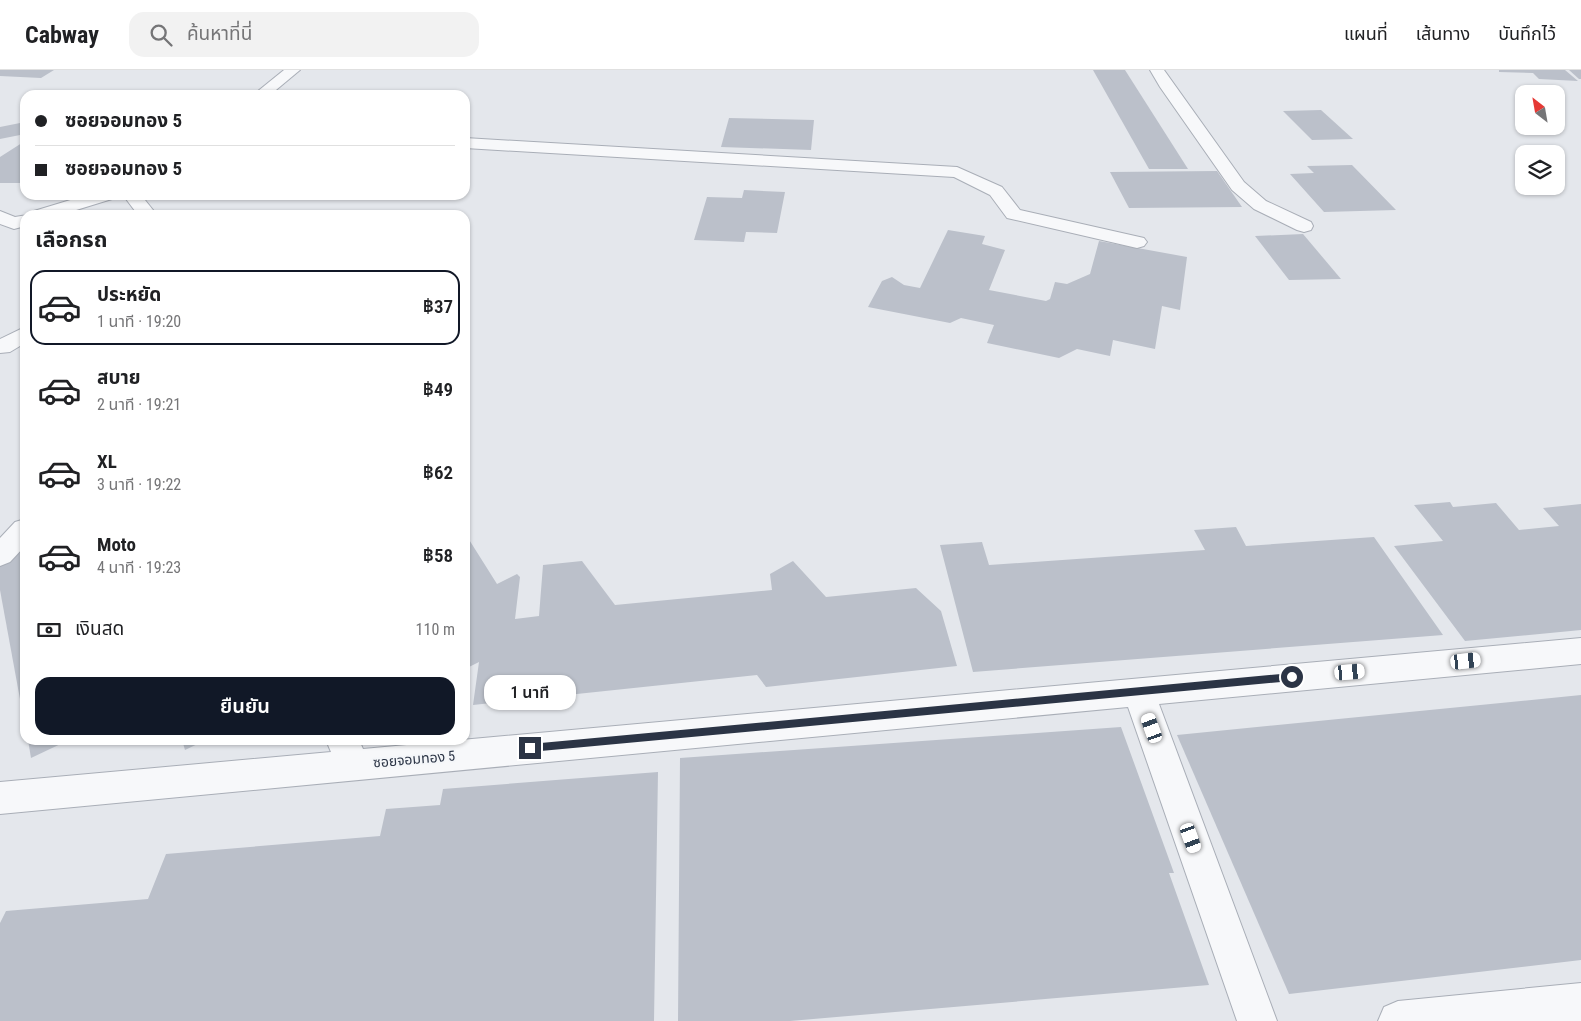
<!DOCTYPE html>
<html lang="th">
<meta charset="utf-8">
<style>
body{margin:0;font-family:"Roboto Condensed","Noto Sans Thai",sans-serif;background:#f2f2f2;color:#202124;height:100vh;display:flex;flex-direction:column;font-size:19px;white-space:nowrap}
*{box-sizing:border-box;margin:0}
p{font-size:16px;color:#757577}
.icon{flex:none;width:28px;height:28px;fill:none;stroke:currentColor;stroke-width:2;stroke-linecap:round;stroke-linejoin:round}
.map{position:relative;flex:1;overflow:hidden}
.side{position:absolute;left:20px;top:140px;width:450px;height:535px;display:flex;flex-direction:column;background:#fff;border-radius:15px;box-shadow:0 1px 4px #0004}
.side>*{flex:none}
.hud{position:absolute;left:20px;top:20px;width:450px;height:110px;border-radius:15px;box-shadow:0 1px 4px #0004;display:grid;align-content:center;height:110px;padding:0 15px;background:#fff}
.needle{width:32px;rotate:329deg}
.tools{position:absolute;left:1515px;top:15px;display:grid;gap:10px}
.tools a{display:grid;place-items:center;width:50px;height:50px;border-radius:10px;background:#fff;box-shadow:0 1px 4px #0004;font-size:25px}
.end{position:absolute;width:22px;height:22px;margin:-11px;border:6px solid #2b3445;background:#fff;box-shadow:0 0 0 2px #fff}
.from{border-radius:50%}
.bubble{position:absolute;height:35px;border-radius:15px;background:#fff;box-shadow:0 1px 4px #0004;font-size:16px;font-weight:600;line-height:35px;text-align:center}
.car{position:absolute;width:15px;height:30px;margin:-15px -8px;border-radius:6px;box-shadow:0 0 4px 1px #0007;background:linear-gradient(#fff 24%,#345 0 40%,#fff 0 76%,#345 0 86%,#fff 0)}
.hud b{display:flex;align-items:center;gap:18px;height:48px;font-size:19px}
.hud b+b{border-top:1px solid #e0e0e0}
.hud i{width:12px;height:12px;background:#202124}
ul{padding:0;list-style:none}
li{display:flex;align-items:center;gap:15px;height:75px;margin:0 10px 8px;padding:0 5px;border:2px solid transparent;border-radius:15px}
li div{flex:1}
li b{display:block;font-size:19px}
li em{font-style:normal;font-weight:600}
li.active{border-color:#111827}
li>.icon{width:45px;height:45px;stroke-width:1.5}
h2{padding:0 15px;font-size:22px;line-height:60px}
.pay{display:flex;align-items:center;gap:12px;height:55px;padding:0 15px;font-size:19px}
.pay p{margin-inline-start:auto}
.button{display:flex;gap:10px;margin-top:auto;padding:10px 15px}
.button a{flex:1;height:58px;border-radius:15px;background:#111827;color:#fff;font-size:20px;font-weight:600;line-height:58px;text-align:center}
header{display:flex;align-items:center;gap:30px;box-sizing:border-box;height:70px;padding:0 25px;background:#fff;border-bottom:1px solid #e0e0e0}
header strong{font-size:24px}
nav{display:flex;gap:28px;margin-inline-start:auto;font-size:18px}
.search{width:350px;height:45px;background:#f2f2f2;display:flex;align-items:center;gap:12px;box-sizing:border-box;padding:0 18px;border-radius:15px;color:#757577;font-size:19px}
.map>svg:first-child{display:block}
</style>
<header>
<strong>Cabway</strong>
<div class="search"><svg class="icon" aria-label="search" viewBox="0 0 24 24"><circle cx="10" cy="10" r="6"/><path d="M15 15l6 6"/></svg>ค้นหาที่นี่</div>
<nav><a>แผนที่</a><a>เส้นทาง</a><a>บันทึกไว้</a></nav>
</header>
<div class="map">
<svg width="1581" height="951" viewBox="0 0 1581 951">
<rect width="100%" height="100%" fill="#e4e7ec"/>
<!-- building -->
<g fill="#bbc0ca">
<path d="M0,0H54L41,8L0,6Z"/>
<path d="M1093,0H1125L1188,99H1149Z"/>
<path d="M1499,0H1565L1578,11L1539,9L1533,3L1499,2Z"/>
<path d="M1569,0H1581V9H1579Z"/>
<path d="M1321,40L1353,69L1312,70L1283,41Z"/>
<path d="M729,48L814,50L811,80L721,77Z"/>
<path d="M25,52V64L0,69V57Z"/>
<path d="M25,71V113H0V87Z"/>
<path d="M1352,95L1396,140L1324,142L1290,104L1314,103L1307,96Z"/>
<path d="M1217,101L1242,137L1129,138L1110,102Z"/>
<path d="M744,120L785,122L777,163L746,162L744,172L694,170L707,127L742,128Z"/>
<path d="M948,160L985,166L982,174L1005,180L989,220L1046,231L1050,229L1055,212L1067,214L1090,204L1099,171L1187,187L1180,240L1162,236L1155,279L1113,270L1110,286L1077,279L1059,288L987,273L994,255L961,248L950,253L868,237L882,211L892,207L904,215L920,218Z"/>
<path d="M1303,164L1341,209L1289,210L1255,166Z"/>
<path d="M1450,432L1453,437L1496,433L1519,460L1559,456L1543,438L1581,434V560L1465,571L1394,476L1443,471L1414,435Z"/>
<path d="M1236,457L1246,476L1374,467L1443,565L973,602L940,475L982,472L989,495L1205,480L1194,460Z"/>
<path d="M468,468L497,514L517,504L520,507L515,549L539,546L543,495L582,491L615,535L772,520L770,504L793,491L826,527L916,518L941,541L957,596L766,617L757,605L473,635L479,592L465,599V469Z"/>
<path d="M25,481V651H24L0,520V491Z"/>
<path d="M1581,625V890L1289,924L1177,665Z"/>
<path d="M1121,657L1174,803H1169L1209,915L790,951H678L680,688Z"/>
<path d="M28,670H69L31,688Z"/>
<path d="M182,670H206L185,680Z"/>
<path d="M658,702L654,951H0V853L6,841L148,829L166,784L380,766L386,739L440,735L443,719Z"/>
</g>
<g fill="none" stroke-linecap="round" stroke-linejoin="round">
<!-- minor casing -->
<g stroke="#a9aeb7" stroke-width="2">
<g id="minor">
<path d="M284,0H300L270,25H253Z"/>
<path d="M1150,0H1164L1244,112L1266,131L1311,152L1313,156L1311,160L1304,162L1297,160L1254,139L1232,120L1160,17Z"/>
<path d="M465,68L957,97L1002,117L1020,140L1144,168L1147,172L1144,176L1137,178L1007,148L990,125L954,107L465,78Z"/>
<path d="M87,125H115L112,129L60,145H32L34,141Z"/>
<path d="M123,125H141L157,145H138Z"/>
<path d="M0,141L15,147L27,145H25V156L14,159L0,154Z"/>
<path d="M25,257V273L10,282L0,283V269Z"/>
<path d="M25,449V476L10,492L0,496V468L15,452Z"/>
<path d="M1581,568V594L1159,634L1277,951H1237L1128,637L0,744V712L331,682L326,670H359L363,679Z"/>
<path d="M1581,913V951H1378L1384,937L1398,931Z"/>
</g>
</g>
<!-- minor -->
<use href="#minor" fill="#f7f8fa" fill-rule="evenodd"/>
</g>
<!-- route -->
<path fill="#2b3445" d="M1292,603L1297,607L1292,611L530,682L525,678L530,674Z"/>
<g text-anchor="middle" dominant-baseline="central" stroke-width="4" stroke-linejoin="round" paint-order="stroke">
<!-- street labels -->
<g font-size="14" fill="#2b3445" stroke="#f4f6f9">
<text transform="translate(414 689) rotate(-5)">ซอยจอมทอง 5</text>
</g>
</g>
</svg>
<div class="tools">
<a><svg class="needle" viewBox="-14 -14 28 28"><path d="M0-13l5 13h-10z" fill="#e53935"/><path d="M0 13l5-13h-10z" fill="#757577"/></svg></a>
<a><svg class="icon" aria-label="layers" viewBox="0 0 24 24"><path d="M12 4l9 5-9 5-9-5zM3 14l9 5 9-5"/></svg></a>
</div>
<i class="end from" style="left:1292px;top:607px"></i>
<i class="end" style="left:530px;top:678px"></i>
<div class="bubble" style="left:484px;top:605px;width:92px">1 นาที</div>
<i class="car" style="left:1466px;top:591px;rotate:84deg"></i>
<i class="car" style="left:1350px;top:602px;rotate:85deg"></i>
<i class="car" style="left:1152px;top:658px;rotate:340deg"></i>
<i class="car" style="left:1191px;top:768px;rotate:160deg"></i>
<div class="hud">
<b><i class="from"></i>ซอยจอมทอง 5</b>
<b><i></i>ซอยจอมทอง 5</b>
</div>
<section class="side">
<h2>เลือกรถ</h2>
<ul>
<li class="active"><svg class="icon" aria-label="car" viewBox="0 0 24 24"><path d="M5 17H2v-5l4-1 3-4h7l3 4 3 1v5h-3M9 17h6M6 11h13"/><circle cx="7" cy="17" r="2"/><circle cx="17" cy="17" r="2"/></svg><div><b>ประหยัด</b><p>1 นาที · 19:20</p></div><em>฿37</em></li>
<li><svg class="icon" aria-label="car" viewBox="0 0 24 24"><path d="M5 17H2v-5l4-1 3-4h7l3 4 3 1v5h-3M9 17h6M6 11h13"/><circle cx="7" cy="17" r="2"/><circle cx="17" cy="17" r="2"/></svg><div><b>สบาย</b><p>2 นาที · 19:21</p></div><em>฿49</em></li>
<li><svg class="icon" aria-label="car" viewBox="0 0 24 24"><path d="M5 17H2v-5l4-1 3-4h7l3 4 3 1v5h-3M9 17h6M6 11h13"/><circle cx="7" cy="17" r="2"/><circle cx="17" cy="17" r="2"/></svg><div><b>XL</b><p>3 นาที · 19:22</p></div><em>฿62</em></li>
<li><svg class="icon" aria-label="car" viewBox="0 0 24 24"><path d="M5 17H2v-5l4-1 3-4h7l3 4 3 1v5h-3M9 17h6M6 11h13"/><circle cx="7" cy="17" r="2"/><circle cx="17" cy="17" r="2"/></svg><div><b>Moto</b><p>4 นาที · 19:23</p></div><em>฿58</em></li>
</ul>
<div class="pay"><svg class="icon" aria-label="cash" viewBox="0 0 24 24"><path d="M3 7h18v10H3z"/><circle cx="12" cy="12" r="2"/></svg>เงินสด<p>110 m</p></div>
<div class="button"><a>ยืนยัน</a></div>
</section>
</div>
